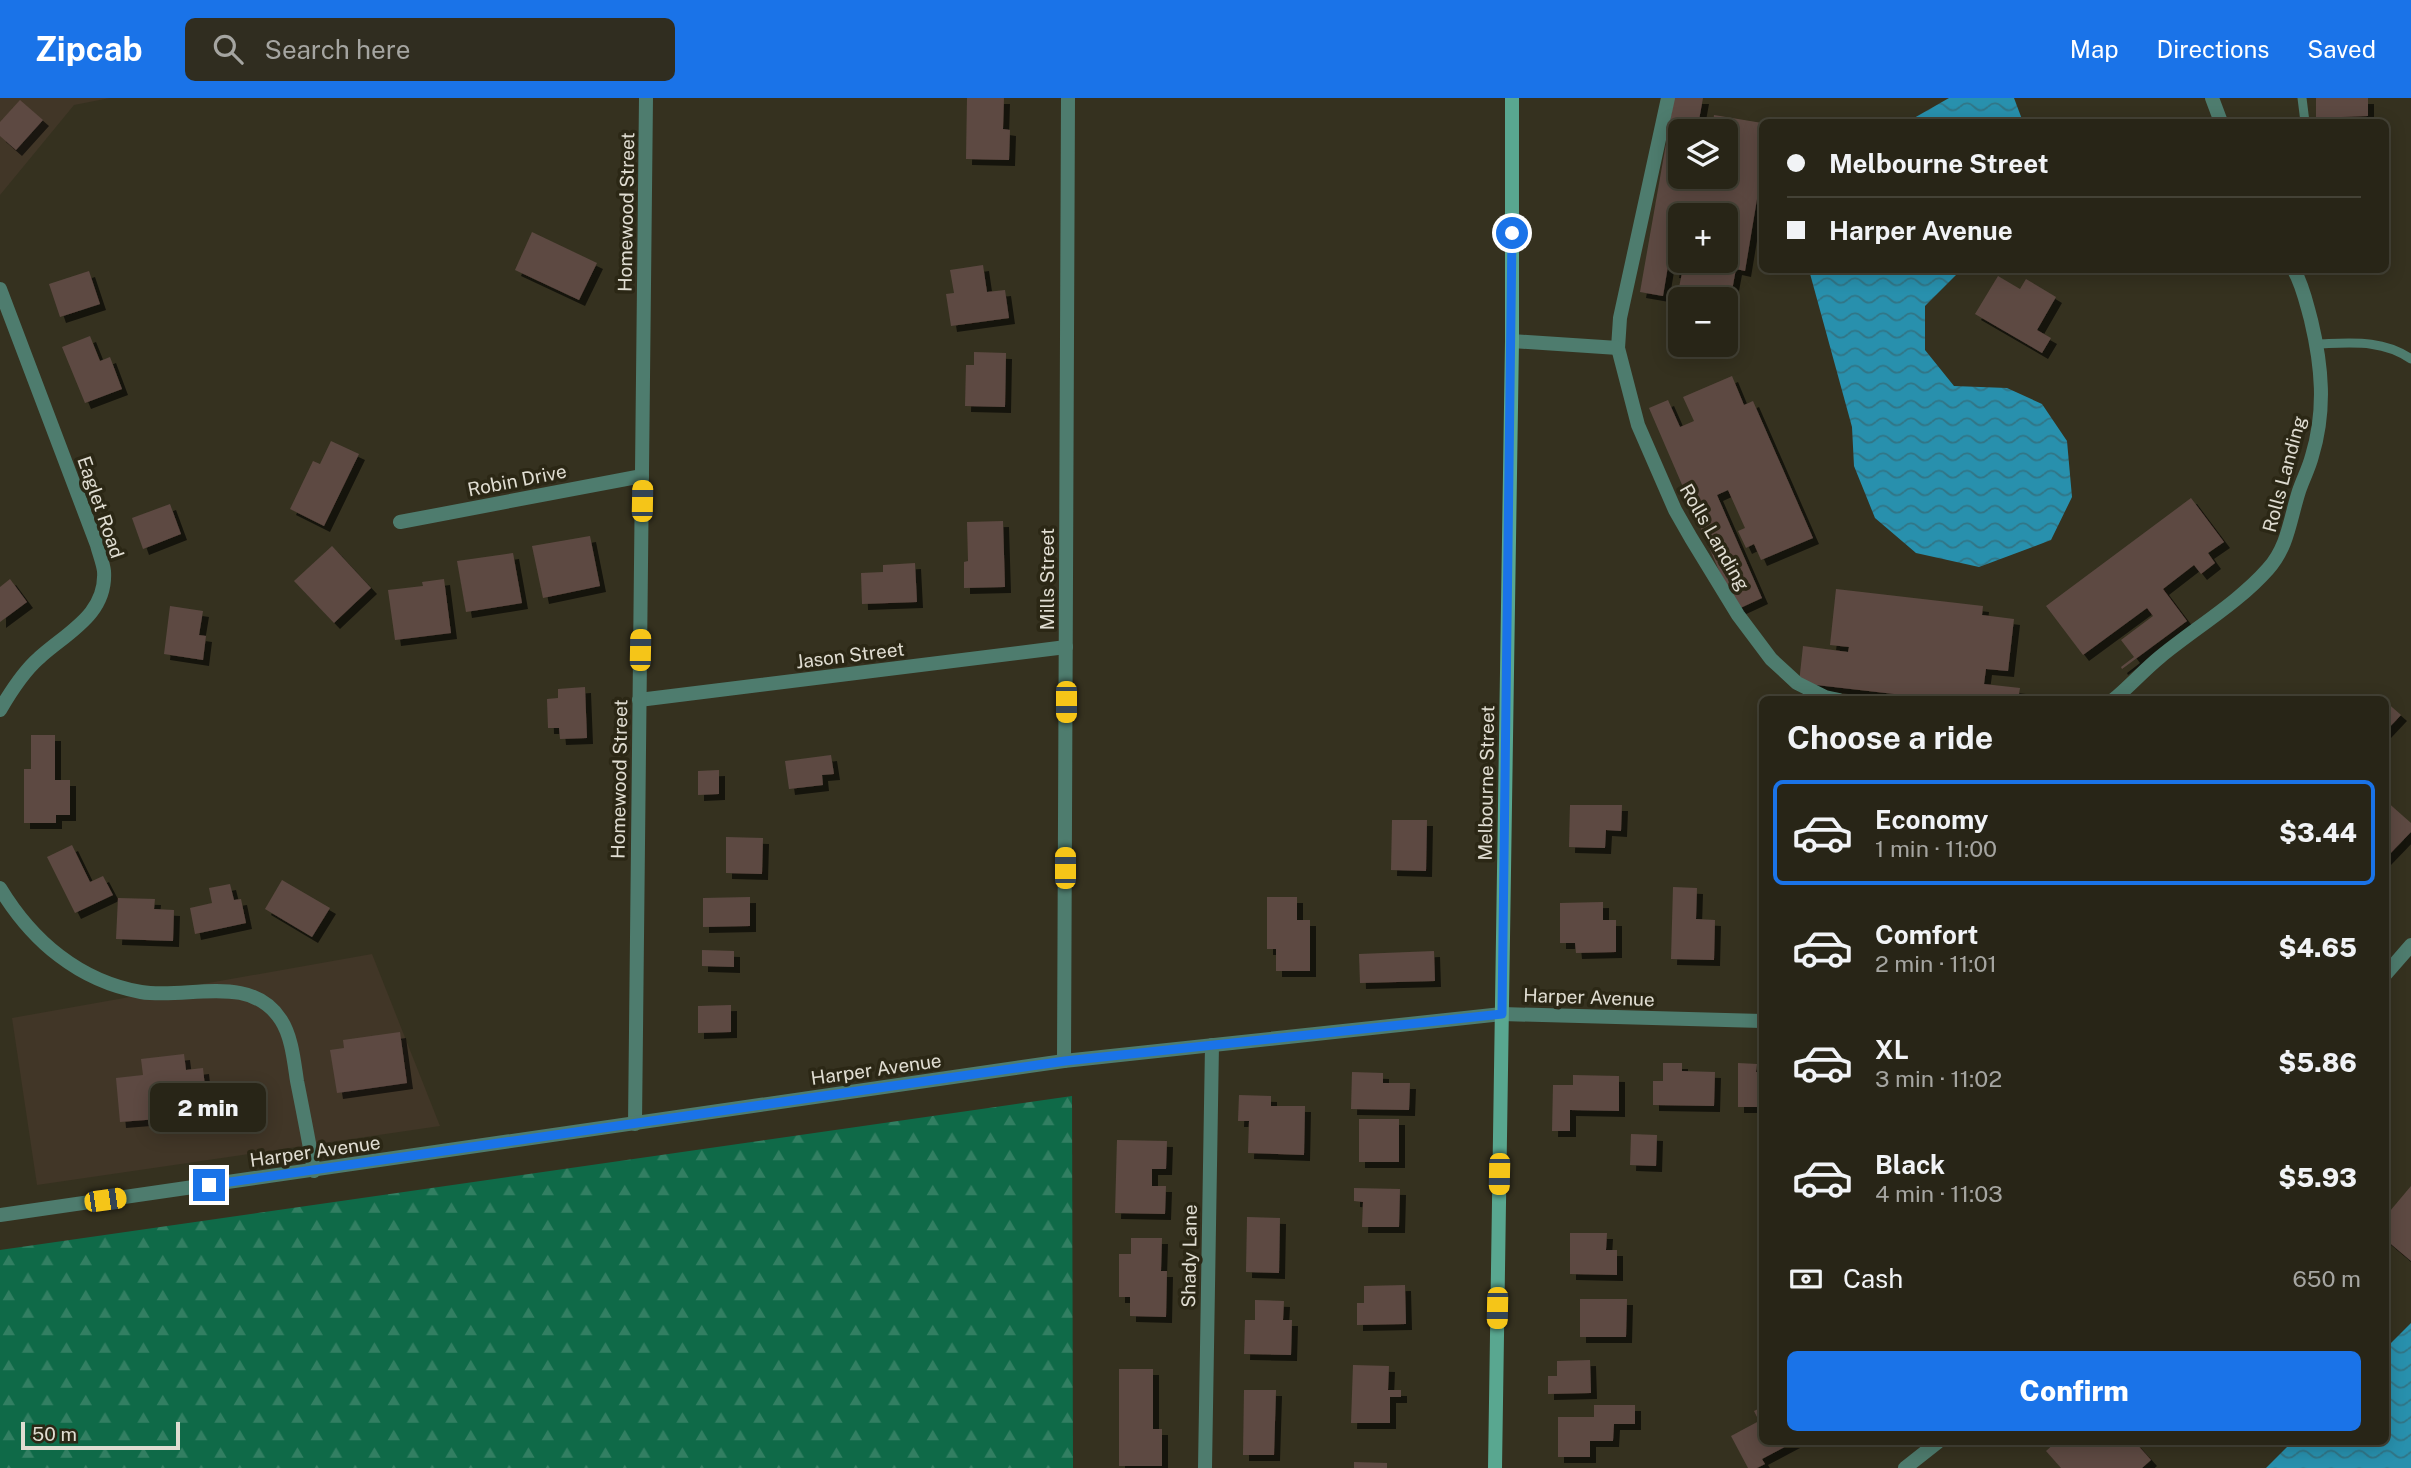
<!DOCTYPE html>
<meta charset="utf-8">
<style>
body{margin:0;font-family:"Public Sans",sans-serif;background:#302d20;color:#f1f3f6;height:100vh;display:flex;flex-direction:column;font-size:26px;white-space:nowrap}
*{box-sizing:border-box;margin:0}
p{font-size:23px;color:#a5a5a1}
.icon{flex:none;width:38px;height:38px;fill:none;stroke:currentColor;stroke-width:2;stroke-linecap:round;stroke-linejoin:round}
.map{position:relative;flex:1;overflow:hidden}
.sheet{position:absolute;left:1759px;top:598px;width:630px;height:749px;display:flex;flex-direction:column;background:#282517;border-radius:10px;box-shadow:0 4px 18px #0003,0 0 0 2px #444236}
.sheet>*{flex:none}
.banner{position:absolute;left:1759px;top:21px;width:630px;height:154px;border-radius:10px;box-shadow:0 4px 18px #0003,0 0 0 2px #444236;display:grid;align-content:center;height:154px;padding:0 28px;background:#282517}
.buttons{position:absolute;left:1668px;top:21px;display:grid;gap:14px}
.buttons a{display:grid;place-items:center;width:70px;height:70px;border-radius:10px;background:#282517;box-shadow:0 4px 18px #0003,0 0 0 2px #444236;font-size:35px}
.scale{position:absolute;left:21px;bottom:18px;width:159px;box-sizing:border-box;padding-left:7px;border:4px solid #e0ddd2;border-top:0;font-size:19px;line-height:24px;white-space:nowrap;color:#e0ddd2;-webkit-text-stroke:5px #2b2715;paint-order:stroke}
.end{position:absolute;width:32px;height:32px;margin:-16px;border:9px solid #1a73e8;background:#fff;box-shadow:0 0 0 4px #fff}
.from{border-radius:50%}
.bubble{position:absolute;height:49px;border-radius:10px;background:#282517;box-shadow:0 4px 18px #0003,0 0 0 2px #444236;font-size:23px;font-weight:800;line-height:49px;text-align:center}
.car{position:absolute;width:21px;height:42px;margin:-21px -10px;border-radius:9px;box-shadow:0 0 5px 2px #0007;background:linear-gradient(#f5c518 24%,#345 0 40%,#f5c518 0 76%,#345 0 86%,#f5c518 0)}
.banner b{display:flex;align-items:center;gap:24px;height:66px;font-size:26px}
.banner b+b{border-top:2px solid #444236}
.banner i{width:18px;height:18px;background:#f1f3f6}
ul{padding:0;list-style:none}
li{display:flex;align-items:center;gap:21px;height:105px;margin:0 14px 10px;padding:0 14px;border:4px solid transparent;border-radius:10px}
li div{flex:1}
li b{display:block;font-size:26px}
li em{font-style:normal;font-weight:800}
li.active{border-color:#1a73e8}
li>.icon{width:63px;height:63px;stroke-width:1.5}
h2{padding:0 28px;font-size:32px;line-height:84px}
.pay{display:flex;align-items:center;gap:18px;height:77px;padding:0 28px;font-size:26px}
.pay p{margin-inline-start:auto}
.action{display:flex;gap:14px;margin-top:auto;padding:14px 28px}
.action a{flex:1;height:80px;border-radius:10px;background:#1a73e8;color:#fff;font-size:28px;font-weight:800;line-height:80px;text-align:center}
header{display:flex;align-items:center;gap:42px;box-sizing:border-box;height:98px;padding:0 35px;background:#1a73e8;color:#fff}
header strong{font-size:33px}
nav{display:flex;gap:38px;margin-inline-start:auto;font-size:24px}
.search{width:490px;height:63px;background:#302d20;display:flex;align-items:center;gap:18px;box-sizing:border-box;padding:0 24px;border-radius:10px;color:#a5a5a1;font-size:26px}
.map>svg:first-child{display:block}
</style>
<header>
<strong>Zipcab</strong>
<div class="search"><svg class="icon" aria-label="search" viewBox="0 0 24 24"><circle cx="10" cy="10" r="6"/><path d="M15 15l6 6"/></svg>Search here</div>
<nav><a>Map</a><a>Directions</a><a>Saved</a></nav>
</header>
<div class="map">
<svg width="2411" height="1370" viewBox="0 0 2411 1370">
<defs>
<pattern id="forest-firs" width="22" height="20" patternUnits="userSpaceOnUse" patternTransform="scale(1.75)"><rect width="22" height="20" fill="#0f6a48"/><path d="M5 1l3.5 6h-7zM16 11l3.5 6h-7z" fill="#327f62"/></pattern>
<pattern id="water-waves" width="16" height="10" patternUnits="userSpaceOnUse" patternTransform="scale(1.75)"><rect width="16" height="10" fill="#2890ad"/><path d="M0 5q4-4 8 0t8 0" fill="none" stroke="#317586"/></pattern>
<filter id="shadow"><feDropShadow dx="6" dy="6" stdDeviation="0" flood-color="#0009"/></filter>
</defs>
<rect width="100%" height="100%" fill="#35311f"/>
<!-- commercial -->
<g fill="#413627">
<path d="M0,0H110L74,7L0,97Z"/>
<path d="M372,856L440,1028L37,1087L12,920Z"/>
</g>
<!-- forest -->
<path fill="url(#forest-firs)" d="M1072,998L1073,1370H0V1152Z"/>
<!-- water -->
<g fill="url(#water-waves)">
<path d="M1949,0H2014L2023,24H1907Z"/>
<path d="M1809,172H1961L1925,208V252L1954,288L2007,290L2042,306L2067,343L2072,399L2051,442L1979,469L1916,455L1875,420L1854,368L1852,329Z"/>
<path d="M2411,1225V1370H2266L2292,1344H2385V1251Z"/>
</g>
<!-- building -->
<g fill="#5d4942" filter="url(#shadow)">
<path d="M967,0H1004L1003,31L1010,32L1009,62L966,61Z"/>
<path d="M1674,0H1703L1697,33H1680V79H1726V33H1712L1714,17L1762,25V71L1745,173L1736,171L1730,203L1678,194L1682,175L1673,174L1677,154L1680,155V163H1726V117L1681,115L1676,145L1672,144L1663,198L1640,194Z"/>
<path d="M2316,0H2368V18L2316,20Z"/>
<path d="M20,2L43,22L16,52L0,38V24Z"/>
<path d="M532,134L597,165L579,202L515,172Z"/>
<path d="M983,167L987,194L1005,192L1009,220L951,228L946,196L954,195L950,172Z"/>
<path d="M89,173L100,206L60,219L49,186Z"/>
<path d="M1998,178L2020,191L2026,181L2056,199L2037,232L2051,240L2042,255L1975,216Z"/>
<path d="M90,238L100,263L110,259L122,291L85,305L62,249Z"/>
<path d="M974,254L1006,255L1005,309L965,308L966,267H974Z"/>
<path d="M1732,278L1744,307L1753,303L1813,440L1761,462L1754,446L1746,450L1738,433L1745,430L1728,392L1717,397L1762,500L1736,512L1649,310L1668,302L1680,329L1694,323L1683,299Z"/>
<path d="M331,343L359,356L324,428L290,411L313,363L320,366Z"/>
<path d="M2191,400L2224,444L2208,455L2215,465L2201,476L2194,467L2163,491L2187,523L2122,571L2121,569L2134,559L2121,542L2153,518L2147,510L2083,557L2046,508Z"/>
<path d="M170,406L181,436L143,451L132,420Z"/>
<path d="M1003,423L1005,489L964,490V464L968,463L967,424Z"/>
<path d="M590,438L600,488L543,500L532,448Z"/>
<path d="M332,448L371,490L334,525L294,483Z"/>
<path d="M513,455L522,505L466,514L457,463Z"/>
<path d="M915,465L917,504L862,506L861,475L883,474V467Z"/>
<path d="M10,481L27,504L0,524V489Z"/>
<path d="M444,481L451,535L395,542L388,492L423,488L422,484Z"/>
<path d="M1836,491L1983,508L1982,517L2014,521L2008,573L1986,571L1984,586L2020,590L2018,602H1946L1799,585L1803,548L1848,554L1849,549L1830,547Z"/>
<path d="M170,508L203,513L199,537L206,538L203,562L164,556Z"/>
<path d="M585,589L587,640L560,641L559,630H548L547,601L558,600V591Z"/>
<path d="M2385,603L2401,617L2385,634Z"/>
<path d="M31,637H55V682H70V717H56V725H24V671H31Z"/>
<path d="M831,657L834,676L822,677L823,687L789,691L785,663Z"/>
<path d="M719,672V696L698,697V673Z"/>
<path d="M2385,702L2411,725V734L2385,761Z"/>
<path d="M1570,707H1622L1621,733L1606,732L1605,750L1569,749Z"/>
<path d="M1392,722H1427L1426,773L1391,772Z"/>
<path d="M726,739L763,740L762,776L726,775Z"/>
<path d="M72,747L90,784L103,778L113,797L75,815L47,759Z"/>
<path d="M282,782L330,810L312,839L265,811Z"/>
<path d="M230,786L234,802L241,801L246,825L195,836L190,810L212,805L209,790Z"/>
<path d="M1673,789L1697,790L1696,821L1715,822L1714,862L1671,861Z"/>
<path d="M750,799V828L703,829V800Z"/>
<path d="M1267,799H1297V822H1310V873H1276V851H1267Z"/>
<path d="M118,800L155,801L154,811L174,812L173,843L116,841Z"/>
<path d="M1603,804V822H1616V854L1576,855L1575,845H1560V805Z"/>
<path d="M702,852L734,853V869L702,868Z"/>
<path d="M1434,853L1435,883L1360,885L1359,856Z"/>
<path d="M731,907V934L698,935V908Z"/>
<path d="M400,934L407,985L337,995L330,952L344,950L343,942Z"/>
<path d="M184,956L186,972L203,970L208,1017L120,1024L116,980L143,977L141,961Z"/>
<path d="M1663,965H1682V973L1715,974L1714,1008L1653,1007V983H1663Z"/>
<path d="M1738,965L1757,966L1756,974H1762V1009H1738Z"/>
<path d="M1352,974L1383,975V985H1410L1409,1012L1351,1011Z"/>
<path d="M1573,977L1619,978V1013L1570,1012V1033H1552L1553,987H1573Z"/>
<path d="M1239,997L1271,998V1008H1305L1304,1057L1248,1055L1249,1023H1238Z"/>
<rect x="1359" y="1021" width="40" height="43"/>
<path d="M1631,1036L1657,1037L1656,1068L1630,1067Z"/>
<path d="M1117,1042L1167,1043L1166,1071H1152V1088H1166L1165,1116L1115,1115Z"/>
<path d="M2411,1088V1163L2385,1141V1109L2390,1113Z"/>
<path d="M1354,1090L1400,1091L1399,1129H1362L1363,1104L1354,1103Z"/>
<path d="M1247,1119L1280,1120L1279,1175L1246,1174Z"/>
<path d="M1570,1135H1607L1606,1152H1617V1177L1570,1176Z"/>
<path d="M1131,1140H1162L1161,1173H1167L1166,1219L1130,1218V1199H1119V1156H1131Z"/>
<path d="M1405,1187L1406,1226L1357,1227V1205H1364V1188Z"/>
<path d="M1580,1201H1627L1626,1239H1580Z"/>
<path d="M1255,1202L1284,1203L1283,1222H1292L1291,1257L1244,1256L1245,1222H1255Z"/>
<path d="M1590,1262L1591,1295L1548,1296V1278H1557V1263Z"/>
<path d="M1353,1267L1389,1268L1388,1292H1401V1299H1390V1325H1351Z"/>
<path d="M1119,1271H1153V1331H1162V1368H1119Z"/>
<path d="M1244,1292H1276L1274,1357H1243Z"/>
<path d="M1594,1307H1635V1326H1614L1613,1343H1590V1359H1558V1319H1594Z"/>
<path d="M1762,1309V1344H1794L1762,1361L1765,1366L1757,1370H1748L1731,1338L1759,1323L1754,1313Z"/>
<path d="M2056,1344H2135L2151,1362L2142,1370H2061L2046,1353Z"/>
<path d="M1354,1364L1387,1365V1370H1354Z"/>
</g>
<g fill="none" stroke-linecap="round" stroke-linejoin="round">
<!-- lane -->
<g stroke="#4e7c6e" stroke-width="9">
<path d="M2302,0L2305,24"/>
<path d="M2317,246C2351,245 2382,241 2411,261"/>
</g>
<!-- street -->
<g stroke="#4e7c6e" stroke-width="14">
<path d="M1668,0L1620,220L1618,250L1638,327L1675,412L1691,440L1738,517L1771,561L1797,585L1825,599L1839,602"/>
<path d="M2212,0L2221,24"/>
<path d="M0,191L97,447C99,455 103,465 104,473C107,517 66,535 39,560C23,574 11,593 0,612"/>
<path d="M1512,243L1618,250"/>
<path d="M400,424L642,378"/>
<path d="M639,602L1066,549"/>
<path d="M2113,602C2130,588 2144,572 2160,559C2195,530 2238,505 2268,471C2288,449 2290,421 2299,393C2303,381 2309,370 2312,358C2326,312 2322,268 2311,222C2306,204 2303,188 2294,172"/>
<path d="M0,790C32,843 79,883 141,894C187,902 250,874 281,922C292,939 294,964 297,983C303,1013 309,1043 314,1073"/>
<path d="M2385,877L2411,847"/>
<path d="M1064,963L1068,0"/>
<path d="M635,1026L646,0"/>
<path d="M0,1117L1064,963L1502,916L1762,923"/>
<path d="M1205,1370L1212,947"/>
<path d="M1905,1370L1938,1344"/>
</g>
<!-- secondary -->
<path stroke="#59a790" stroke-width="14" d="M1495,1370L1512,243V0"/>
</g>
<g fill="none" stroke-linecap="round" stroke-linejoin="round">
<!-- route -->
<path stroke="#1a73e8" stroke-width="9" d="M209,1087L1065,963L1502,916L1512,135"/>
</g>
<g text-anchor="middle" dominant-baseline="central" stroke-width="7" stroke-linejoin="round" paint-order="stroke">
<!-- street labels -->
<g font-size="19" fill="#e0ddd2" stroke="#2b2715">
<text transform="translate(626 114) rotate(-89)">Homewood Street</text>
<text transform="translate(2284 376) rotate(-75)">Rolls Landing</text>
<text transform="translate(517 382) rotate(-11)">Robin Drive</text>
<text transform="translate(101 409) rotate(71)">Eaglet Road</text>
<text transform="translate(1715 439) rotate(60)">Rolls Landing</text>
<text transform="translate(1047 481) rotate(-90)">Mills Street</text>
<text transform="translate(850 557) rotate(-7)">Jason Street</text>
<text transform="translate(619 681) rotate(-89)">Homewood Street</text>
<text transform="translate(1486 685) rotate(-89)">Melbourne Street</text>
<text transform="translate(1589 899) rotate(2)">Harper Avenue</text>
<text transform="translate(876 971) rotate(-8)">Harper Avenue</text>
<text transform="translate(315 1053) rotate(-8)">Harper Avenue</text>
<text transform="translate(1189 1158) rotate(-89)">Shady Lane</text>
</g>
</g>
</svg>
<div class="buttons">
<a><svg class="icon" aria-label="layers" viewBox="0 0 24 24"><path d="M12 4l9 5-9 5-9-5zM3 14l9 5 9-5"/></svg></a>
<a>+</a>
<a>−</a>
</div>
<div class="scale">50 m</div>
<i class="end from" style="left:1512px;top:135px"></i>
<i class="end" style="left:209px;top:1087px"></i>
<div class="bubble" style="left:150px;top:985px;width:116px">2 min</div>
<i class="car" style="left:642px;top:403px;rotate:1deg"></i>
<i class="car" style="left:640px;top:552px;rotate:1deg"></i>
<i class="car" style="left:1066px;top:604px;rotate:180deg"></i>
<i class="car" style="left:1065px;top:770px;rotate:0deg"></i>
<i class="car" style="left:1499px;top:1076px;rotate:181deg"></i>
<i class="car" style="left:105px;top:1102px;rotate:82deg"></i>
<i class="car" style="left:1497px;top:1210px;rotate:181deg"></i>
<div class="banner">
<b><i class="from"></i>Melbourne Street</b>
<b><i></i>Harper Avenue</b>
</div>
<section class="sheet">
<h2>Choose a ride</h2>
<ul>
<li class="active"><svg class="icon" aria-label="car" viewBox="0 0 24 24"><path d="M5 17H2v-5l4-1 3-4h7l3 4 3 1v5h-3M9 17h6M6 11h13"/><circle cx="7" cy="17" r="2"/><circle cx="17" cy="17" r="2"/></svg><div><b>Economy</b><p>1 min · 11:00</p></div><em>$3.44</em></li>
<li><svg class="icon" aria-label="car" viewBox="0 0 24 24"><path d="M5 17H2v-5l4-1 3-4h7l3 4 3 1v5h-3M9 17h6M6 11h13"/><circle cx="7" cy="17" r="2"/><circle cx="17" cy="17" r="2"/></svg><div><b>Comfort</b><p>2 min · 11:01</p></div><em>$4.65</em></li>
<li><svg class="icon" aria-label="car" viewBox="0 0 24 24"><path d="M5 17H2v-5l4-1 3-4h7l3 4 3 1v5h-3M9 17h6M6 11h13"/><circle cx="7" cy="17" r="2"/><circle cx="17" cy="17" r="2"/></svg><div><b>XL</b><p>3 min · 11:02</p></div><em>$5.86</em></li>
<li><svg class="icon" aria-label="car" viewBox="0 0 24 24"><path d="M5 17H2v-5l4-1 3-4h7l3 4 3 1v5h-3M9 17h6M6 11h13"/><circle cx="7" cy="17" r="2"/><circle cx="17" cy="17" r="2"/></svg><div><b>Black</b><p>4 min · 11:03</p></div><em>$5.93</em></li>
</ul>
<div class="pay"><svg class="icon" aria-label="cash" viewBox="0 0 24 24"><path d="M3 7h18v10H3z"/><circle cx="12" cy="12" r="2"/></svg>Cash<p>650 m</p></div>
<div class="action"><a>Confirm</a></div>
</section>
</div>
